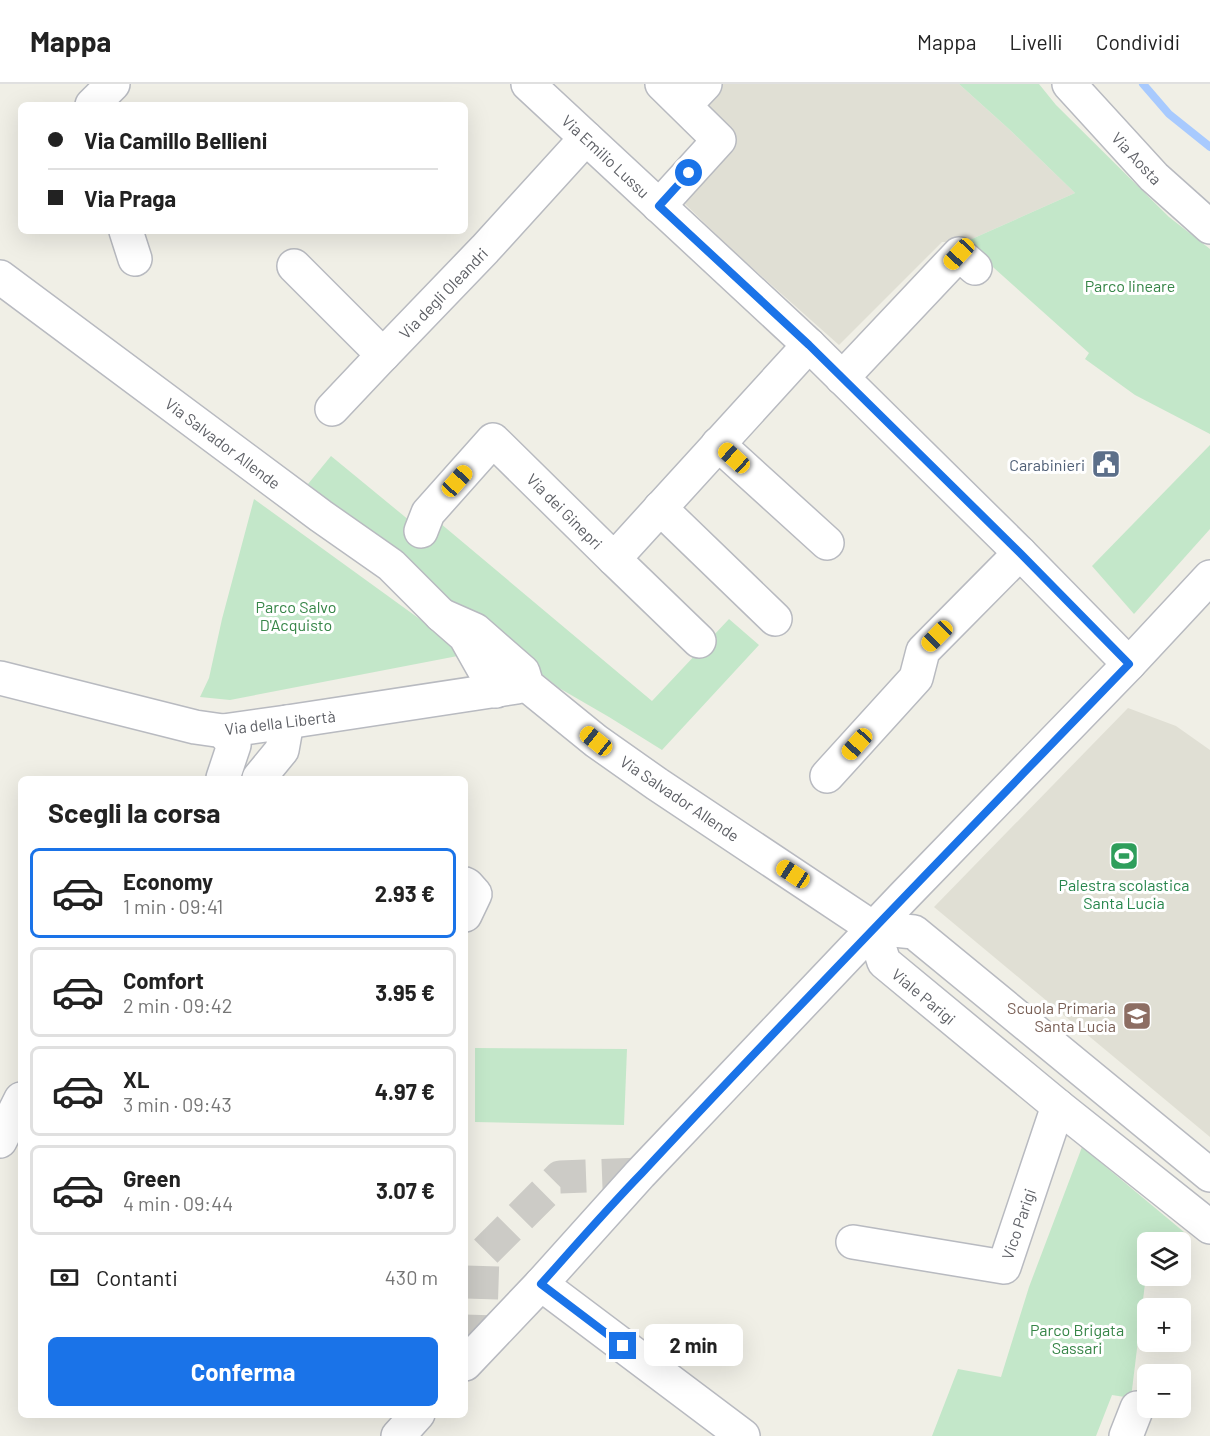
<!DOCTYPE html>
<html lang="it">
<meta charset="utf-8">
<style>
body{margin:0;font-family:Barlow,sans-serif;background:#f6f6f6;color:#222;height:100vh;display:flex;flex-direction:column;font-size:22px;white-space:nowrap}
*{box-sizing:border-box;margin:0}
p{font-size:20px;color:#767676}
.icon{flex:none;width:33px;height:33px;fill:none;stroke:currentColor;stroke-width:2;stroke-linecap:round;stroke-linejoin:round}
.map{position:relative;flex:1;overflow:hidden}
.details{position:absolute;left:18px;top:692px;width:450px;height:642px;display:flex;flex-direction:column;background:#fff;border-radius:9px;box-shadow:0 6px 24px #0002}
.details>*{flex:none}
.top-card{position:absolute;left:18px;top:18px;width:450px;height:132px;border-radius:9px;box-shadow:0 6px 24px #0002;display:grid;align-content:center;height:132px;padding:0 30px;background:#fff}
.controls{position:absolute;left:1137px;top:1148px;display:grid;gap:12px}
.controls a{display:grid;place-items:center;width:54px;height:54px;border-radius:9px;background:#fff;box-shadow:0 6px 24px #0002;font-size:30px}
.end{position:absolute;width:27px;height:27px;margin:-14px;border:8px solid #1a73e8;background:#fff;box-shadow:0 0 0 3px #fff}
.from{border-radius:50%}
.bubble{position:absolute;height:42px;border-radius:9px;background:#fff;box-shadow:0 6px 24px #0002;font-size:20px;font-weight:700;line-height:42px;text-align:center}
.car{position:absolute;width:18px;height:36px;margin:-18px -9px;border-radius:8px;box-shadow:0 0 4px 2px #0007;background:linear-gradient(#f5c518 24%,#345 0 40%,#f5c518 0 76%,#345 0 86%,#f5c518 0)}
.top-card b{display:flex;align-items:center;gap:21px;height:57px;font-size:22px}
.top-card b+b{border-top:2px solid #e0e0e0}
.top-card i{width:15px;height:15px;background:#222}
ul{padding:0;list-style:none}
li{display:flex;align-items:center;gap:18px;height:90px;margin:0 12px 9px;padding:0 18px;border:3px solid #e0e0e0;border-radius:9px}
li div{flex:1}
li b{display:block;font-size:22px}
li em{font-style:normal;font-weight:700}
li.on{border-color:#1a73e8}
li>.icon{width:54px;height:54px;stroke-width:1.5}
h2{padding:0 30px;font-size:27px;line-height:72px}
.pay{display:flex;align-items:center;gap:15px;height:66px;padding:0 30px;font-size:22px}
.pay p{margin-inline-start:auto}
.cta{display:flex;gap:12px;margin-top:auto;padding:12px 30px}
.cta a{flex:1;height:69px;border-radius:9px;background:#1a73e8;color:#fff;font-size:24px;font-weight:700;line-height:69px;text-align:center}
header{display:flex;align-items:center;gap:36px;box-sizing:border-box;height:84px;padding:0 30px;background:#fff;border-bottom:2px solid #e0e0e0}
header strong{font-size:28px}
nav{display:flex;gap:33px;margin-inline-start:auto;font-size:21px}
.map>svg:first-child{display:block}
</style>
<header>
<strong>Mappa</strong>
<nav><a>Mappa</a><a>Livelli</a><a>Condividi</a></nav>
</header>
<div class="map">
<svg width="1210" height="1352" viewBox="0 0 1210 1352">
<rect width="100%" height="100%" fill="#f0efe6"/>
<!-- education -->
<g fill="#e0dfd4">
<path d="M721,0H959L1010,46L1075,109L965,158H942L839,261L731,165L679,114L729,59L698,26Z"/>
<path d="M1128,624L1176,642L1210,666V1053L934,823Z"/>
</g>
<!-- green -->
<g fill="#c3e7c9">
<path d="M959,0H1039L1056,21L1169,133L1210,165V350L1135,311L1085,275L1089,269L965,158L1075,109L1010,46Z"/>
<path d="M1210,361V445L1134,530L1092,482Z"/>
<path d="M331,372L421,446L428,429L652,617L729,535L759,561L662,666L609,633L559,604L308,400Z"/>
<path d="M254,415L468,570L230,616L200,613L209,594L222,535Z"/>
<path d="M475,964L627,965L624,1041L475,1038Z"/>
<path d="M1082,1063L1184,1148L1152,1149L1151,1158H1148L1147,1183L1131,1314L1112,1311L1096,1352H932L958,1285L1001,1293L1029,1203Z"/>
</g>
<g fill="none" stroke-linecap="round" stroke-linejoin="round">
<!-- stream -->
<path stroke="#a8cafe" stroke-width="8" d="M1143,0L1169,30L1210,63"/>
<!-- minor-tunnel -->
<path stroke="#cccbc6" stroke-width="33" stroke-dasharray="33 16" stroke-linecap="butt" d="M480,1264L483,1170L560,1093L640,1090"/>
<!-- minor casing -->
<g stroke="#b8bac0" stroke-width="36">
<g id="minor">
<path d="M528,0L809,261L1020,469L1129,580"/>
<path d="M1069,0L1154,93L1210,143"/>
<path d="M92,21L113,0"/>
<path d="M685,21L705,0"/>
<path d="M659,122L719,56L662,0"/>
<path d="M126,147L135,175"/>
<path d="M294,182L383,271L485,165L586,54"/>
<path d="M0,193L321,432L391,481L441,531L465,552L496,607"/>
<path d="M842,294L959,170L975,184"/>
<path d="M332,325L383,271"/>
<path d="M718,360L827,459"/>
<path d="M660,424L775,535"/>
<path d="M421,447L428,429L493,356L614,475L809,261"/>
<path d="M614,475L699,557"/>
<path d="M441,531L475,546L523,588L527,601L596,657L657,700L873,844L914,848L1210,1091"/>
<path d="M0,594L195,643L223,647L287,638L517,603"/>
<path d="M223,647L234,661L223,694"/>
<path d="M827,692L916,594L923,567L1020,469"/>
<path d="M259,694L282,666L287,638"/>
<path d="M465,800L467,801L475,810L465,831"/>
<path d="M873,844L884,878L1058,1022L1210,1143"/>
<path d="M0,1057L21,1015"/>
<path d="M853,1158L1004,1183L1058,1022"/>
<path d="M541,1200L743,1352"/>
<path d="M465,1280L541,1200L640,1090L905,811L1129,580L1210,493"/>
<path d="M398,1352L418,1330"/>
<path d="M1126,1352L1137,1324"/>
</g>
</g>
<!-- minor -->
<use href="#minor" stroke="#fff" stroke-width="33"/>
</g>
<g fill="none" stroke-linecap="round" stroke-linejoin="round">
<!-- route -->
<path stroke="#1a73e8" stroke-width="8" d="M623,1262L541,1200C574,1163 607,1125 642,1089C802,917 966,749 1129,580L1020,469L809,261L659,122L689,89"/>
</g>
<!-- icons -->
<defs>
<g id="civic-square" transform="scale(1.5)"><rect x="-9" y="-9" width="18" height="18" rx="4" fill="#5c6f8a" stroke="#fff"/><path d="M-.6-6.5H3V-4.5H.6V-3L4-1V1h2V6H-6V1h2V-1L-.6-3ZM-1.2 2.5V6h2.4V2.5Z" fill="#fff"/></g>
<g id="stadium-square" transform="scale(1.5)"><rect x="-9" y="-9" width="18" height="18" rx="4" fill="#2e9e5b" stroke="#fff"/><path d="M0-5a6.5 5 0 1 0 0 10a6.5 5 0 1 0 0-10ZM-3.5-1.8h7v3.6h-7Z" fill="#fff"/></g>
<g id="school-square" transform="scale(1.5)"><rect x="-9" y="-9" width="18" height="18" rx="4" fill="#8d6e63" stroke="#fff"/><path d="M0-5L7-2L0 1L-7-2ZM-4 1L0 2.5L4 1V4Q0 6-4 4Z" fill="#fff"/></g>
</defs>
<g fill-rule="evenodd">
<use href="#civic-square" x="1106" y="380"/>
<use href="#stadium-square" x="1124" y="772"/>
<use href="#school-square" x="1137" y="932"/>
</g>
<g text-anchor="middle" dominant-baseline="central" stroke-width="6" stroke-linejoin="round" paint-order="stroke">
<!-- street labels -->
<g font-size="16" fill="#5e6066" stroke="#fff">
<text transform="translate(606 72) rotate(43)">Via Emilio Lussu</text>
<text transform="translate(1137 74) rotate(47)">Via Aosta</text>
<text transform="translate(443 209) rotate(-46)">Via degli Oleandri</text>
<text transform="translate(223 359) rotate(37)">Via Salvador Allende</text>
<text transform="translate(565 427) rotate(45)">Via dei Ginepri</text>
<text transform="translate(280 638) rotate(-7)">Via della Libertà</text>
<text transform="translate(680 714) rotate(34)">Via Salvador Allende</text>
<text transform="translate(924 912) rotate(40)">Viale Parigi</text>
<text transform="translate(1018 1140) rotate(-71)">Vico Parigi</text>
</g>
<!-- park labels -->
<g font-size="16" fill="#368547" stroke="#fff">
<text x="1130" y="201">Parco lineare</text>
<text x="296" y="522">Parco Salvo<tspan x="296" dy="18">D'Acquisto</tspan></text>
<text x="1077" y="1245">Parco Brigata<tspan x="1077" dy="18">Sassari</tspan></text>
</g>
<!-- service labels -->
<g font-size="16" fill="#4e5e75" stroke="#fff" text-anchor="end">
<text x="1085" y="380">Carabinieri</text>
</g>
<!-- leisure labels -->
<g font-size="16" fill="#27864d" stroke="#fff">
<text x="1124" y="800">Palestra scolastica<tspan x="1124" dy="18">Santa Lucia</tspan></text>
</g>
<!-- education labels -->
<g font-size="16" fill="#785e54" stroke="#fff" text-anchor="end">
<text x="1116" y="923">Scuola Primaria<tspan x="1116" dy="18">Santa Lucia</tspan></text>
</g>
</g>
</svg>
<div class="controls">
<a><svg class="icon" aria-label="layers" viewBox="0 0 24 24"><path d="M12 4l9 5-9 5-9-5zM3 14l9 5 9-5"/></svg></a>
<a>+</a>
<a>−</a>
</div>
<i class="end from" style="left:689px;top:89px"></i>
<i class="end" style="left:623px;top:1262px"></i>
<div class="bubble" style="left:644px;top:1240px;width:99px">2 min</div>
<i class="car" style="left:959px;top:170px;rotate:223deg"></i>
<i class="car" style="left:734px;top:374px;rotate:312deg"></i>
<i class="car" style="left:457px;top:397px;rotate:42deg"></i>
<i class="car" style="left:937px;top:552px;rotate:225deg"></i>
<i class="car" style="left:596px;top:657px;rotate:309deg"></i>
<i class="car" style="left:857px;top:660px;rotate:222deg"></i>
<i class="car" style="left:793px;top:790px;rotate:303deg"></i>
<div class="top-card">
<b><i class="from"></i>Via Camillo Bellieni</b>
<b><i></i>Via Praga</b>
</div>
<section class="details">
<h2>Scegli la corsa</h2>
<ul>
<li class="on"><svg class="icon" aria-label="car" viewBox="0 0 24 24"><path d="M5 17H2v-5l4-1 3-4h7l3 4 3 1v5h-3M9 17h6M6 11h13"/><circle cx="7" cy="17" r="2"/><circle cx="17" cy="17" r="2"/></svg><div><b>Economy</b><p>1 min · 09:41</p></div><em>2.93 €</em></li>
<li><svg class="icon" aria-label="car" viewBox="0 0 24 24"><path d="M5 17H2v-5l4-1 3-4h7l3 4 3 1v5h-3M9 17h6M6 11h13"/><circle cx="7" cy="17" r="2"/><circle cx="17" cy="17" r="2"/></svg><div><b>Comfort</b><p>2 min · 09:42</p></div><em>3.95 €</em></li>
<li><svg class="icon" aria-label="car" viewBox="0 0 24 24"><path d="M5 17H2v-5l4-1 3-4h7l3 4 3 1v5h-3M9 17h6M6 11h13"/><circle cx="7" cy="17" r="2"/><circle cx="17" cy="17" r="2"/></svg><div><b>XL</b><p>3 min · 09:43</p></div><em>4.97 €</em></li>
<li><svg class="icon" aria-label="car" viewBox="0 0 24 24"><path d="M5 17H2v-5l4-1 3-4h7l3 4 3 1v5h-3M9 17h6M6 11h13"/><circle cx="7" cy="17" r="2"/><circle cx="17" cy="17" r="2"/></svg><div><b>Green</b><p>4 min · 09:44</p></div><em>3.07 €</em></li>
</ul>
<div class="pay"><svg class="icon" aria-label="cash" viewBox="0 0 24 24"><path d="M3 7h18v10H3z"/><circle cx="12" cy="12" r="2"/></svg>Contanti<p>430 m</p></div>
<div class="cta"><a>Conferma</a></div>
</section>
</div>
